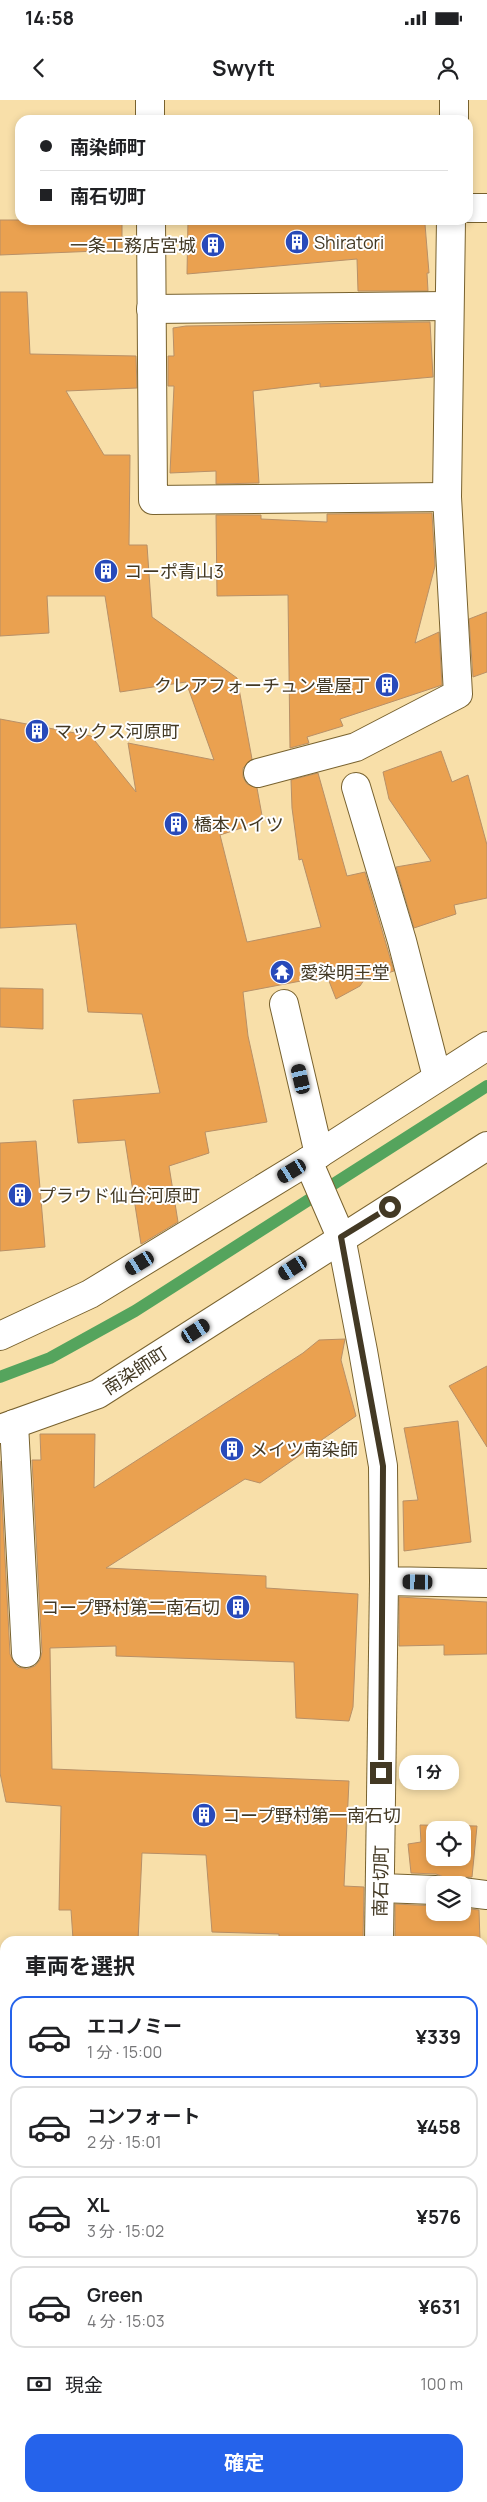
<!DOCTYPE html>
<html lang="ja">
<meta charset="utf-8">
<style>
body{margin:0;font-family:Manrope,"Noto Sans JP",sans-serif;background:#f6f6f6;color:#202124;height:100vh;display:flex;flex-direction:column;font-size:19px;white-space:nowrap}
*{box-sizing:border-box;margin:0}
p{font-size:16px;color:#757577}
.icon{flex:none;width:28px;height:28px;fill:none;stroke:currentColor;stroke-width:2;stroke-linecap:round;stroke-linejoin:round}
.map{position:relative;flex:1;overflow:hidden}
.panel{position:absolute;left:0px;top:1836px;width:488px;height:566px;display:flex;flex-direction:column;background:#fff;border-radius:15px 15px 0 0;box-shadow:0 2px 8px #0003}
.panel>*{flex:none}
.guide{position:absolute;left:15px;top:15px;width:458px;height:110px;border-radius:15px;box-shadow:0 2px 8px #0003;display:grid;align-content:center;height:110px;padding:0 25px;background:#fff}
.controls{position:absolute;left:426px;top:1721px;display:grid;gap:10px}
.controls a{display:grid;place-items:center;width:45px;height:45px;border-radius:10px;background:#fff;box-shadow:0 2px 8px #0003;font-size:25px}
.end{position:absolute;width:22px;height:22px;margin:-11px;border:6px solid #433924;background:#fff;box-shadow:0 0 0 2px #fff}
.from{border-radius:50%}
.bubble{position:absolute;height:35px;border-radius:15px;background:#fff;box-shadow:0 2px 8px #0003;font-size:16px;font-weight:700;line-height:35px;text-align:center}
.car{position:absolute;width:15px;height:30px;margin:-15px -8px;border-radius:6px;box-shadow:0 0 4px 1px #0007;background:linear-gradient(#222 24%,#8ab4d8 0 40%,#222 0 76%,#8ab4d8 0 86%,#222 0)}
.guide b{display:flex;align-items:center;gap:18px;height:48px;font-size:19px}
.guide b+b{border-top:1px solid #e0e0e0}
.guide i{width:12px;height:12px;background:#202124}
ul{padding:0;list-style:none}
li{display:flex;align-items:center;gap:15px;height:82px;margin:0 10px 8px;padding:0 15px;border:2px solid #e0e0e0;border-radius:15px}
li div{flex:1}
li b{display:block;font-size:19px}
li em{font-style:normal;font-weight:700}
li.on{border-color:#2563eb}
li>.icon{width:45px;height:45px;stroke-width:1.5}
h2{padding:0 25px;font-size:22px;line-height:60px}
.pay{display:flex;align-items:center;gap:12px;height:55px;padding:0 25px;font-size:19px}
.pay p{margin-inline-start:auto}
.action{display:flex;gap:10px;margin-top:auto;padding:10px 25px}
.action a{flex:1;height:58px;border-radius:15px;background:#2563eb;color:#fff;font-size:20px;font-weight:700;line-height:58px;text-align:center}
.status{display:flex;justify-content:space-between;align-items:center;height:35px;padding:0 25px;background:#fff;direction:ltr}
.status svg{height:14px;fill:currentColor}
header{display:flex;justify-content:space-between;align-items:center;height:65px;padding:0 25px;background:#fff;font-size:22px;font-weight:700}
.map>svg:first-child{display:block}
</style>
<div class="status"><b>14:58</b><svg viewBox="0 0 49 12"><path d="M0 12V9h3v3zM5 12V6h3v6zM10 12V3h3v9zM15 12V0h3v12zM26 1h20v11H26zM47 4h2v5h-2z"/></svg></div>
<header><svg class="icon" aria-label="back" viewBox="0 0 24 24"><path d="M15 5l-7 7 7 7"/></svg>Swyft<svg class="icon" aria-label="person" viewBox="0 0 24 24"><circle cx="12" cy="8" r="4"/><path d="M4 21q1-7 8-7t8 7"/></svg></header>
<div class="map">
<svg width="487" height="2402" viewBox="0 0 487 2402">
<rect width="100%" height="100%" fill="#f8dfa9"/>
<!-- built -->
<path fill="#f0d497" d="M0,2318H5V2398H482L483,2318H487V2402H0Z"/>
<!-- green -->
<path fill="#daa4da" d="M483,2364H487V2402H345V2398H482Z"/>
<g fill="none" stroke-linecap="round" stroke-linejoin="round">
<!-- stream -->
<path stroke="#55a45d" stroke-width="12" d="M0,1277L50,1258L135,1211L487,986"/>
</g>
<!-- building -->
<g fill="#eaa150" stroke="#b89067" fill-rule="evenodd">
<path d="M0,120H122V150L0,155Z"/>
<path d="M188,120H237V124L312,120L425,124L429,173H427L428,191H358L357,159L187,174Z"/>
<path d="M0,192H27L30,254L136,256L137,288L66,291L104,355H130L129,445H147L152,517L237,578L252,659L243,668V677L247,684L257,688L263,721L220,735L247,842L321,827L302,759L299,760L292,708L291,680L318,673L347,776L365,772L394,871L364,880L360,886L336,899L327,876L243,892L248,936L267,1022L205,1032L209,1053L169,1066L178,1122L143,1143L141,1144L125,1040L78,1043L73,1000L160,993L142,914L88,912L76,824L0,828V619L91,636L136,692L128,643L214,660L186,582L120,592L105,496H47L49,533L0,536Z"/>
<path d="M430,222L433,277L320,287V283L253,291L259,383L216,384V371L170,373L174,286H168V256H174L173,228L186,226Z"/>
<path d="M432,413L435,466L415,543L439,532L442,585L340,619L343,626L307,637L309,643L290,648L288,495L217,496L216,415H261V419L327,422V414Z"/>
<path d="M487,512V572L473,577L469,519Z"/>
<path d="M441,651L452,682L468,675L487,745V798L454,805L456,814L414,828L396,767L431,761L389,699L383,672Z"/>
<path d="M0,888L43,889V929L0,927Z"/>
<path d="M36,1041L45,1147L0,1151V1043Z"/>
<path d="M345,1239L341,1260L356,1316L260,1383L245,1379L106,1468L266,1476V1488L358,1494L353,1607L349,1621L296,1618L294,1562L116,1556V1546L50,1548L52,1669L349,1681L344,1786L364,1787L363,1841H279V1834L212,1832L206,1755L142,1753L138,1841L73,1839L71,1810H59L61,1706L6,1702L0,1673V1361L10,1554L13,1561L18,1567L27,1569L35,1566L40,1560L42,1552L32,1360H41L40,1334H95L94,1388L303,1253L319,1240Z"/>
<path d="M487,1266V1347L449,1286Z"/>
<path d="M458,1321L471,1442L404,1451L403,1401L418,1400L404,1328Z"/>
<path d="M399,1497L487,1502V1554L444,1555V1545L399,1546Z"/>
<path d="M420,1725L477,1726L472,1777L456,1778L449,1784L444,1777L436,1774L411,1773L408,1744L421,1742ZM435,1730H462V1758H435Z"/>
<path d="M395,1804L435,1806V1812H462V1808L479,1810L480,1841H395Z"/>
</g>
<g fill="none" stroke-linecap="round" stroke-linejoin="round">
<!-- minor casing -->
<g stroke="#78622f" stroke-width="30">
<g id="minor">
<path d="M150,0V20"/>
<path d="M454,20V0"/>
<path d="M468,108H487"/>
<path d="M151,120L153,400L447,397"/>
<path d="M151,209L448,206"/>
<path d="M258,673L356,647L458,594L447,397L451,120"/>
<path d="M356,687L402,841L437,977"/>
<path d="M284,904L319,1054"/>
<path d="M308,1061L341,1137L363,1251L383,1366L384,1481L487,1483"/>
<path d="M0,1236L90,1194L308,1061L487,946"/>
<path d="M14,1324L26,1553"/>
<path d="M0,1329L98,1294L487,1046"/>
<path d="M380,1788L435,1790"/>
<path d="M462,1792L487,1795"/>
<path d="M379,1841L384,1481"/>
<path d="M482,1991H487"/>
<path d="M0,2298H5"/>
<path d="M482,2302H487"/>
</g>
</g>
<!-- minor -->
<use href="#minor" stroke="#fff" stroke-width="28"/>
</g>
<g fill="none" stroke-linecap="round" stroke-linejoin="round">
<!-- route -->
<path stroke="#433924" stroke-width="6" d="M381,1673L383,1366L341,1137L390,1107"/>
</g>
<!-- icons -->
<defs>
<g id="building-disc" transform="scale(1.25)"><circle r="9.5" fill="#284aba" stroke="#fff"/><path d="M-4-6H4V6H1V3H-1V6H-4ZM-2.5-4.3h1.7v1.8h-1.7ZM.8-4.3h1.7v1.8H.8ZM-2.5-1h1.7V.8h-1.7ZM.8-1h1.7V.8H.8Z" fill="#fff"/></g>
<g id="temple-disc" transform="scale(1.25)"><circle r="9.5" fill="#284aba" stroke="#fff"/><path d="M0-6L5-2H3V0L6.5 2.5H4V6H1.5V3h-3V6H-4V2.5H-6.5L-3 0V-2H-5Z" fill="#fff"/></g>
</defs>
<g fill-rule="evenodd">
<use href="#building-disc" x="297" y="142"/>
<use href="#building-disc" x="213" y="145"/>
<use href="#building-disc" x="106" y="471"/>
<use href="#building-disc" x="387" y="585"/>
<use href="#building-disc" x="37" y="631"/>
<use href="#building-disc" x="176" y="724"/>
<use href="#temple-disc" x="282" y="872"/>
<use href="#building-disc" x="20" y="1095"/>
<use href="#building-disc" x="232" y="1349"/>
<use href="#building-disc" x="238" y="1507"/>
<use href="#building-disc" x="204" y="1715"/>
</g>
<g text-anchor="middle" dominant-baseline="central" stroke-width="4" stroke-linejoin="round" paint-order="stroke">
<!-- poi labels -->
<g font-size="18" fill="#433924" stroke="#fff" text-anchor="start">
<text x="314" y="142">Shiratori</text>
<text x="196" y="145" text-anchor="end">一条工務店宮城</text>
<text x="124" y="471">コーポ青山3</text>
<text x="370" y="585" text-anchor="end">クレアフォーチュン畳屋丁</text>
<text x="54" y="631">マックス河原町</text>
<text x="194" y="724">橋本ハイツ</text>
<text x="300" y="872">愛染明王堂</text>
<text x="38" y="1095">プラウド仙台河原町</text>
<text x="250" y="1349">メイツ南染師</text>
<text x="220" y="1507" text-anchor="end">コープ野村第二南石切</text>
<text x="222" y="1715">コープ野村第一南石切</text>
</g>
<!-- street labels -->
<g font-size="18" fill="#433924" stroke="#fff">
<text transform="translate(135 1270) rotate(-33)">南染師町</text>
<text transform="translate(380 1781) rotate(-89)">南石切町</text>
</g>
</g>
</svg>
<div class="controls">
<a><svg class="icon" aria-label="locate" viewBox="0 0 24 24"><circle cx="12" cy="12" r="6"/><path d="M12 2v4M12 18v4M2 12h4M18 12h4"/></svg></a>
<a><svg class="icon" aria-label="layers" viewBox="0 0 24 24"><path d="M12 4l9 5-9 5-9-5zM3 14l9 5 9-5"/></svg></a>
</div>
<i class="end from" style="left:390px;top:1107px"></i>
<i class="end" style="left:381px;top:1673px"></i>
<div class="bubble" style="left:399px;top:1655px;width:60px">1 分</div>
<i class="car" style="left:301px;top:979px;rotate:347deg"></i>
<i class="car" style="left:292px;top:1071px;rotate:239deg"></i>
<i class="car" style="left:140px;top:1163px;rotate:239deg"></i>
<i class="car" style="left:293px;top:1168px;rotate:237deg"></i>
<i class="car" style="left:196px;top:1231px;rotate:57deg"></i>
<i class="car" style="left:418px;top:1482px;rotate:271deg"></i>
<div class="guide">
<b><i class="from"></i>南染師町</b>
<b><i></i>南石切町</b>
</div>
<section class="panel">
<h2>車両を選択</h2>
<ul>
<li class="on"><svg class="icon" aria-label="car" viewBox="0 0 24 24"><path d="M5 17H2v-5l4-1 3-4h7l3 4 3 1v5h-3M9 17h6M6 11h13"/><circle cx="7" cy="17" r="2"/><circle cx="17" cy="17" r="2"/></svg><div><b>エコノミー</b><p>1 分 · 15:00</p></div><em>¥339</em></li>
<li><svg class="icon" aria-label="car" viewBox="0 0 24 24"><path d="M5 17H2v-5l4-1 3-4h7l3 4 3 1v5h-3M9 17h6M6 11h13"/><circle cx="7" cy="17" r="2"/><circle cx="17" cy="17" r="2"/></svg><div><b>コンフォート</b><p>2 分 · 15:01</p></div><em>¥458</em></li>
<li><svg class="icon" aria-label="car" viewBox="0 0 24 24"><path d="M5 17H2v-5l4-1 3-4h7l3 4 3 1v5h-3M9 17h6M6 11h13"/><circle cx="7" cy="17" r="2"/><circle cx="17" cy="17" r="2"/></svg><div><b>XL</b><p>3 分 · 15:02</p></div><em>¥576</em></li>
<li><svg class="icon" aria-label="car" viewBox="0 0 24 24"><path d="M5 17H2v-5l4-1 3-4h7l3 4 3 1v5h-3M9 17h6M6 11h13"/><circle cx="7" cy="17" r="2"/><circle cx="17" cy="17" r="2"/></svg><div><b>Green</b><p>4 分 · 15:03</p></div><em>¥631</em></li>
</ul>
<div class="pay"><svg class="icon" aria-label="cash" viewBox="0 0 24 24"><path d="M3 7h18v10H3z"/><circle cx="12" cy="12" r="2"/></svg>現金<p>100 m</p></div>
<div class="action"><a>確定</a></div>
</section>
</div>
